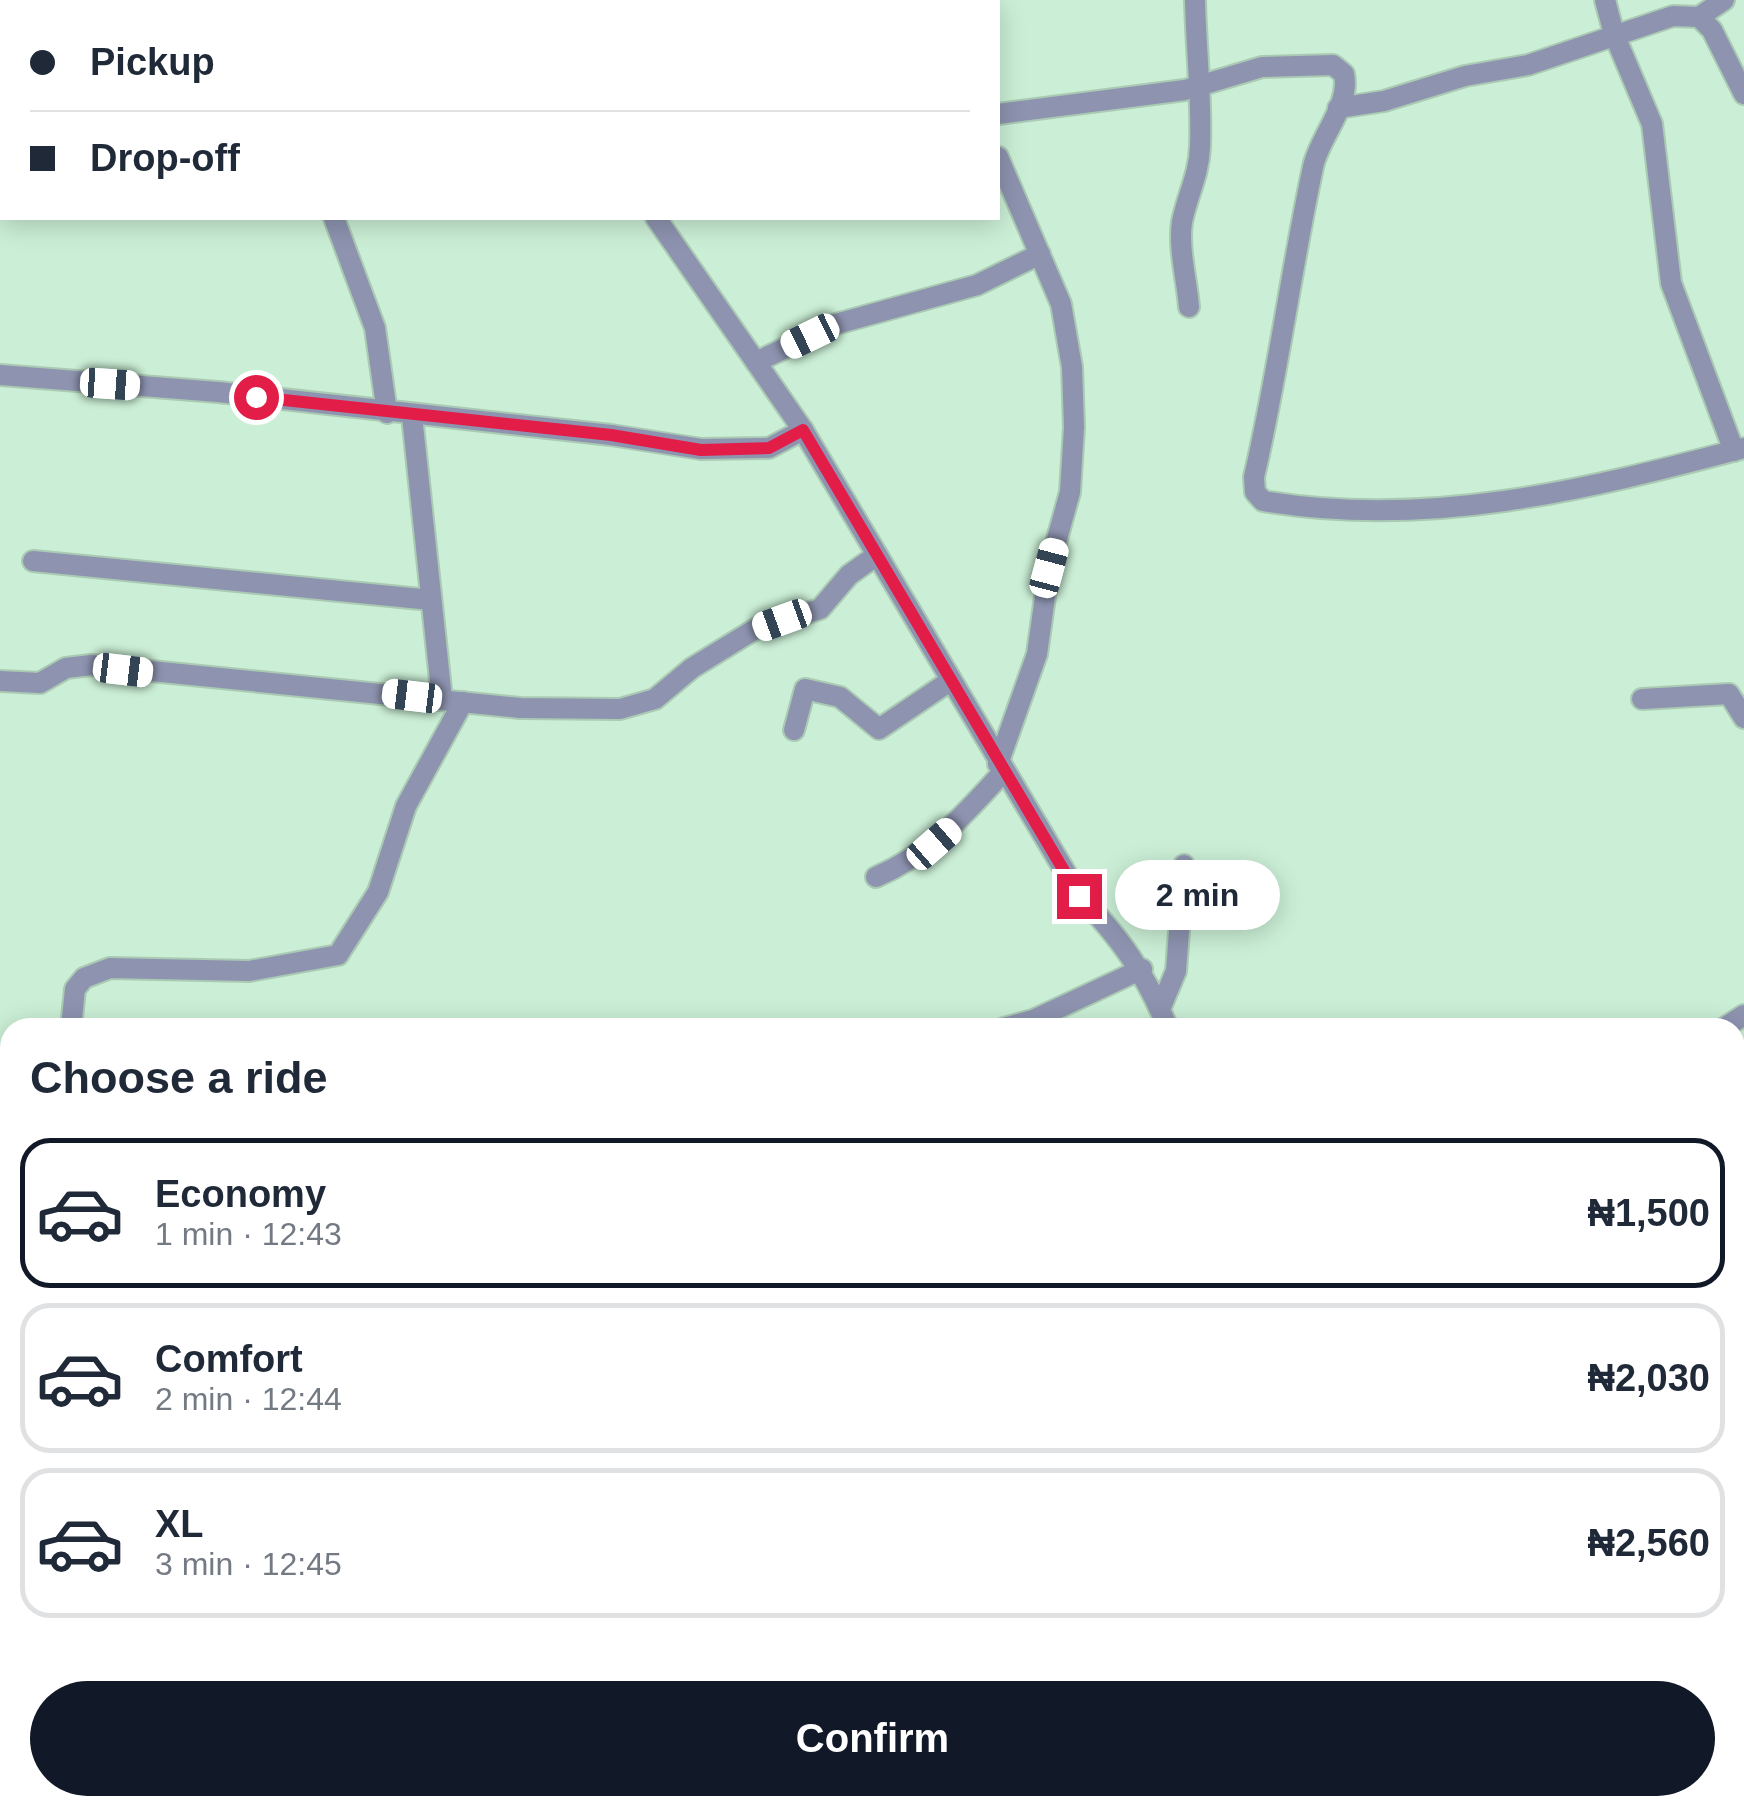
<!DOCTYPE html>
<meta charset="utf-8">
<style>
body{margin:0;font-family:Helvetica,sans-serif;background:#f2f2f3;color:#1f2937;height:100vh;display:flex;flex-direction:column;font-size:38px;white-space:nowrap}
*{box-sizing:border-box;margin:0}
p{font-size:32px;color:#747a83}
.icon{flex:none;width:55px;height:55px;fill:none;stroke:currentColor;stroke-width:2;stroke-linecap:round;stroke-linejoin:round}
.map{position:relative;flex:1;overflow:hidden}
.panel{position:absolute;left:0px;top:1018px;width:1745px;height:798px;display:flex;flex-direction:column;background:#fff;border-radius:30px 30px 0 0;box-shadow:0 5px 25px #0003}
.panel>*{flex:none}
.banner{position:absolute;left:0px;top:0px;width:1000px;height:220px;box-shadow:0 5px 25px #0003;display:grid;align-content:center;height:220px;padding:0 30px;background:#fff}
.end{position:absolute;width:45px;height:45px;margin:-22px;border:12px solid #e11d48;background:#fff;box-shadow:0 0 0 5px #fff}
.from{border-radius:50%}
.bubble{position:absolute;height:70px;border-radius:35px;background:#fff;box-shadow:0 5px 25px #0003;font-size:32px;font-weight:800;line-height:70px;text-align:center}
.car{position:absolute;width:30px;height:60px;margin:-30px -15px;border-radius:12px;box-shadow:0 0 8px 2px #0007;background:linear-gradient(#fff 24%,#345 0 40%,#fff 0 76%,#345 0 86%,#fff 0)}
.banner b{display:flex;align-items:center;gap:35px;height:95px;font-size:38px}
.banner b+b{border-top:2px solid #e0e1e3}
.banner i{width:25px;height:25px;background:#1f2937}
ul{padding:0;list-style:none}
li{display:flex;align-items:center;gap:30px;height:150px;margin:0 20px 15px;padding:0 10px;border:5px solid #e0e1e3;border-radius:30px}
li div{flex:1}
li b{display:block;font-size:38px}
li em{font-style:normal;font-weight:800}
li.on{border-color:#111827}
li>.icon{width:90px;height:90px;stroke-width:1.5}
h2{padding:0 30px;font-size:45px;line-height:120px}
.action{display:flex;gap:20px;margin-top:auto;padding:20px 30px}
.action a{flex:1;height:115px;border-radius:60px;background:#111827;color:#fff;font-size:40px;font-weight:800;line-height:115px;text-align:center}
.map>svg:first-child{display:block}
</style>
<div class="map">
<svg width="1744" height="1813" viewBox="0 0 1744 1813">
<rect width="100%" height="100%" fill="#cbefd6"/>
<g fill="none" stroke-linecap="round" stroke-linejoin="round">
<!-- minor casing -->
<g stroke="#aacab4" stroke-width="24">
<g id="minor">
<path d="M152,0L154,2"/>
<path d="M521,0L522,2"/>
<path d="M1605,0L1614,34L1652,124L1671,283L1734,451"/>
<path d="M984,2L985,0"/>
<path d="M1699,17L1724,0"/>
<path d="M1338,108L1384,101L1465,76L1528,65L1673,16L1699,17L1712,30L1744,94"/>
<path d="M998,114L1185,90L1262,67L1333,65L1344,74C1351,105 1319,137 1313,167C1291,270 1278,374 1254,477L1255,492L1263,501C1428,529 1585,490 1744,448"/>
<path d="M998,157L1061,304L1072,367L1074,427L1070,492L1049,568L1037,654L998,764"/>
<path d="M0,177H2"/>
<path d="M334,218L375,328L387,413"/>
<path d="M656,218L803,430L1079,895C1121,939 1144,971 1168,1028"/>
<path d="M1189,307C1187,281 1178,248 1182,222C1187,196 1199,175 1200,147C1202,98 1196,49 1195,0"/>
<path d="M756,362L836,324L977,285L1040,254"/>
<path d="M0,375L218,392L611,435L701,449L769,448L803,430"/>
<path d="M412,416L442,699"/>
<path d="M33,561L431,600"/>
<path d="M0,681L40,683L66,668L91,665L520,708L620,709L655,699L692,668L757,628L820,609L849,575L877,555"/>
<path d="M1642,699L1729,694L1744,718"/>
<path d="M794,730L805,689L840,697L879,729L950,681"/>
<path d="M876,877C930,854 964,815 1003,772"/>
<path d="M1160,1009L1176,971L1184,865"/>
<path d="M71,1028L75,989L84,978L110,968L249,971L338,955L378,892L406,806L463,702"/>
<path d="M1004,1028L1033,1020L1142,969"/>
<path d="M1724,1028L1744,1015"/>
<path d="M0,1322L10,1305"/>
<path d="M0,1336L10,1338"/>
<path d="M0,1733L10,1718"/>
<path d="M723,1805L728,1813"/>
<path d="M1637,1805L1643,1813"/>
<path d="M352,1809L356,1813"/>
<path d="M149,1813L154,1805"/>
<path d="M660,1813L671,1805"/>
</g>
</g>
<!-- minor -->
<use href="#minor" stroke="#8e94b0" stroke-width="20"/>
</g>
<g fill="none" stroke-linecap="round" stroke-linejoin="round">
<!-- route -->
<path stroke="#e11d48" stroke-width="12" d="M256,397L611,435L701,450L769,448L803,430L1079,896"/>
</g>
</svg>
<i class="end from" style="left:256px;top:397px"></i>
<i class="end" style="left:1079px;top:896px"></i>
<div class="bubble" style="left:1115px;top:860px;width:165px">2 min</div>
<i class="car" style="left:810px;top:336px;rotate:244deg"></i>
<i class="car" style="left:110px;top:384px;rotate:94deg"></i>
<i class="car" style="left:1049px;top:568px;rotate:15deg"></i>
<i class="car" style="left:782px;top:620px;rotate:250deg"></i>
<i class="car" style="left:123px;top:670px;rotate:97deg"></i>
<i class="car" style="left:412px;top:696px;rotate:277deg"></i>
<i class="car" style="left:934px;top:844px;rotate:49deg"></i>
<div class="banner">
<b><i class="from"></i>Pickup</b>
<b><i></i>Drop-off</b>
</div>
<section class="panel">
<h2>Choose a ride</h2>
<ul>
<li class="on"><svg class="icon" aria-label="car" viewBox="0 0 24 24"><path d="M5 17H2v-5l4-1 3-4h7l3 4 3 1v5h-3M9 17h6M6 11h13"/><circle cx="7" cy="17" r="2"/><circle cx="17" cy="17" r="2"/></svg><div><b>Economy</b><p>1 min · 12:43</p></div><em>₦1,500</em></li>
<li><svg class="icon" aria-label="car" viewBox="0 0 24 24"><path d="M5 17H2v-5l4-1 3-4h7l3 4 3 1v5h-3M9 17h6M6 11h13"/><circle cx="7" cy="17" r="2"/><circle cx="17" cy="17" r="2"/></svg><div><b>Comfort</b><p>2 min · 12:44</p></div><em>₦2,030</em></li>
<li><svg class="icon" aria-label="car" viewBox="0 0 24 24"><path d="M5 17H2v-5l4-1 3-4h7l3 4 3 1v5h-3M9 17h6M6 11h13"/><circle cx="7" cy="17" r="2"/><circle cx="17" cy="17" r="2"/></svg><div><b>XL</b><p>3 min · 12:45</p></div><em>₦2,560</em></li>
</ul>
<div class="action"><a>Confirm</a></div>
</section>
</div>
